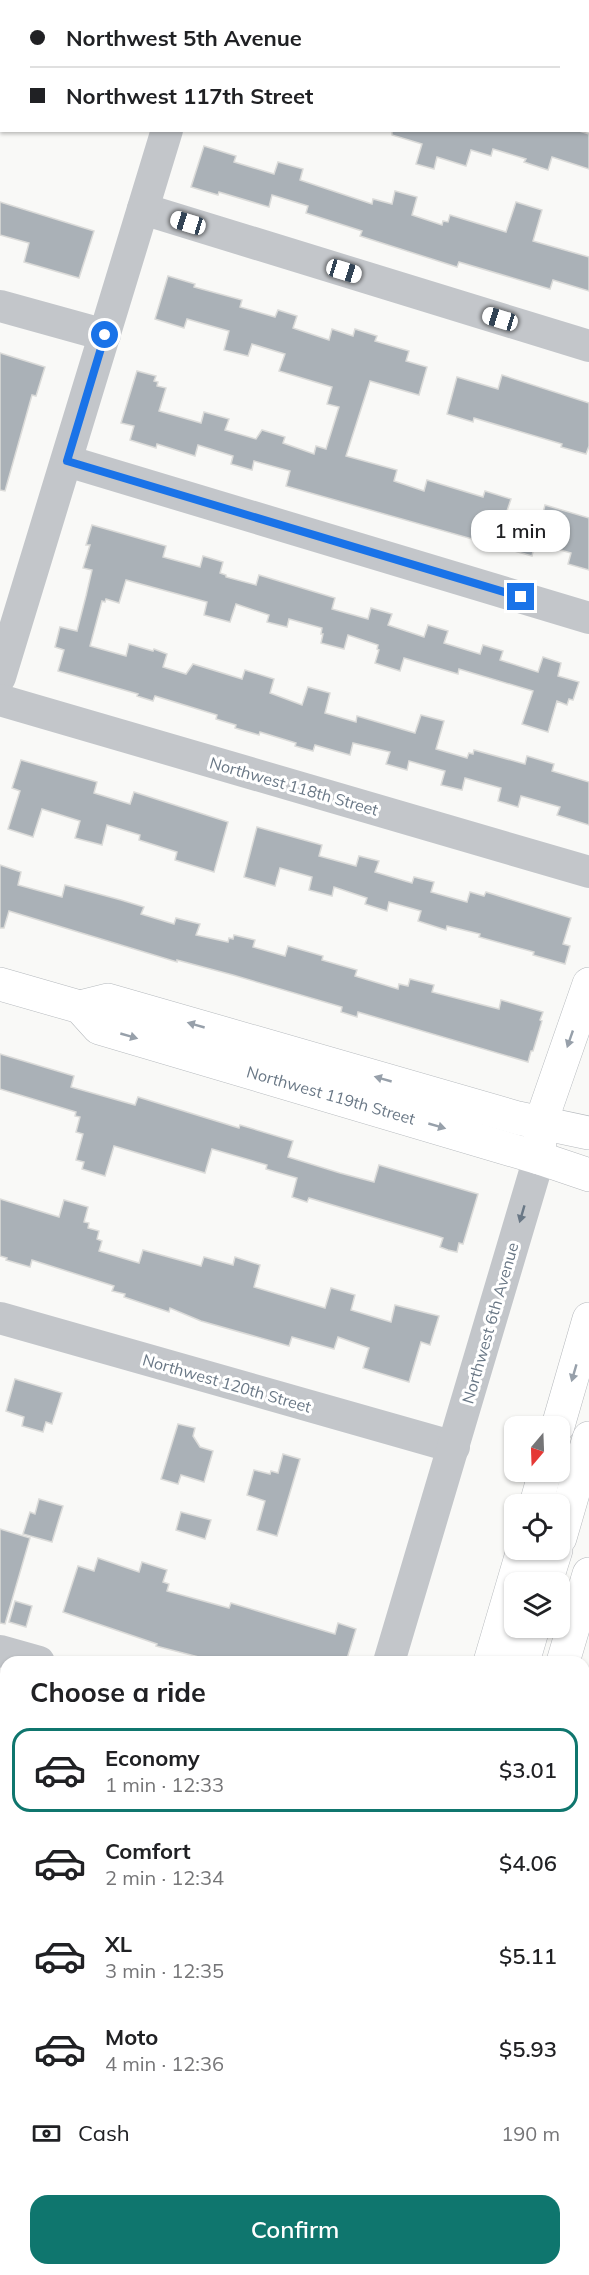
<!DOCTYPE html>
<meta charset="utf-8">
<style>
body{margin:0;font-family:Mulish,sans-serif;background:#f6f6f6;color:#202124;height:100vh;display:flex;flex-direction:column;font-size:22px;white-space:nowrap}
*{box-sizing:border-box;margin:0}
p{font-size:20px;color:#757577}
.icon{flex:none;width:33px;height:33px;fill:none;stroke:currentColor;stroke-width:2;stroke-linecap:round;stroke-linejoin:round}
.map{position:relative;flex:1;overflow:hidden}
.sheet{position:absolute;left:0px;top:1656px;width:590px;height:620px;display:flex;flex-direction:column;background:#fff;border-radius:18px 18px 0 0;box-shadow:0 2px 4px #0004}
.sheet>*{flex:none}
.banner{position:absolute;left:0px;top:0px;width:590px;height:132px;box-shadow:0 2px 4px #0004;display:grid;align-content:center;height:132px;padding:0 30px;background:#fff}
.needle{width:39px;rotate:199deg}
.tools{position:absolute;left:504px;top:1416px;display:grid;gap:12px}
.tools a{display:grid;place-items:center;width:66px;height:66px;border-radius:12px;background:#fff;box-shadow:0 2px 4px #0004;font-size:30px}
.end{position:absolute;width:27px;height:27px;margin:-14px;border:8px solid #1a73e8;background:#fff;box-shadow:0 0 0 3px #fff}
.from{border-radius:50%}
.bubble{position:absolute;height:42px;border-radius:18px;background:#fff;box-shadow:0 2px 4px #0004;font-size:20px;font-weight:600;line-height:42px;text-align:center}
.car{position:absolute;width:18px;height:36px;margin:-18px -9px;border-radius:8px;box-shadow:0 0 4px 2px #0007;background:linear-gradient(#fff 24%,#345 0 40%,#fff 0 76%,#345 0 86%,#fff 0)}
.banner b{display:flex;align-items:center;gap:21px;height:57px;font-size:22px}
.banner b+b{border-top:2px solid #e0e0e0}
.banner i{width:15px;height:15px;background:#202124}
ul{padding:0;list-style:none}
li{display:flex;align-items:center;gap:18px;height:84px;margin:0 12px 9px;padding:0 18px;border:3px solid transparent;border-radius:18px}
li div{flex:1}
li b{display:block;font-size:22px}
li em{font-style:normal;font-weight:600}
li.current{border-color:#0f766e}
li>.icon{width:54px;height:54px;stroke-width:1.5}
h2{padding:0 30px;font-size:27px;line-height:72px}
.pay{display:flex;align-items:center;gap:15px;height:66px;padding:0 30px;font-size:22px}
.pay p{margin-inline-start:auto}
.action{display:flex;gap:12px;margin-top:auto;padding:12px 30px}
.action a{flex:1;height:69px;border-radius:18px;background:#0f766e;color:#fff;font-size:24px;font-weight:600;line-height:69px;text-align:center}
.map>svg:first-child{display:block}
</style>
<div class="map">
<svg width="589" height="2275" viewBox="0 0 589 2275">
<rect width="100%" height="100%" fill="#f9f9f7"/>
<!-- building -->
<g fill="#aab1b7" stroke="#dbdbd9" stroke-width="1.5">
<path d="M392,130H576L589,134V169L552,157L548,170L524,162L526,159L493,149L491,156L471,150L466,166L437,157L434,169L416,164L422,144L392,135Z"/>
<path d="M204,146L236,156L234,162L274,174L278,162L303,169L300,180L372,204L373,199L392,204L395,191L417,197L412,215L442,225L443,221L448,222L450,215L506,232L516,202L542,210L533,241L589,257V291L553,280L550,289L459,262L457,267L360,236L362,231L306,213L308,206L272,195L269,207L219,192L218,195L191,187Z"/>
<path d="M0,202L94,231L79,278L24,262L29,243L0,235Z"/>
<path d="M168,276L195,284L194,287L242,300L240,307L275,317L278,310L297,316L293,328L329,340L332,329L353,336L355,329L377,336L375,341L409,351L406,361L427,367L419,395L370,381L346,456L397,470L394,481L424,491L427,480L483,497L485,491L511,499L506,514L540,524L545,505L589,518V570L568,564L571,553L535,543L532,556L286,486L290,471L254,461L252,470L231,464L233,456L198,445L195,456L157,444L156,448L130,440L134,426L121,423L137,371L156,376L154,381L158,382L157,386L166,388L159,411L201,423L204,412L229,419L225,430L256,439L262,430L285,437L283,443L314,454L316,446L326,449L339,407L327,404L332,387L279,371L285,354L252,344L248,356L224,350L229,331L187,319L184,328L155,319Z"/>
<path d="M0,353L45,367L36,396L32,395L5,491L0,490Z"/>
<path d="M502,375L589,403V446L586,454L561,447L562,444L474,418L473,422L447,414L457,377L498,389Z"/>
<path d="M92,525L166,546L163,557L200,567L203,556L223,562L220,573L226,575V577L256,585L259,575L335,598L332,609L368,619L371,608L392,614L388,625L424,637L428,625L448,631L444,643L480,654L483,645L503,651L500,660L538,672L543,657L561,663L558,676L579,682L573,700L569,699L567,705L557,701L548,732L522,724L533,691L459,669L458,674L404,658L400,671L375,663L379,650L377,649L378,645L348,635L344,649L321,643L323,634H321L322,628L289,619L287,627L267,622L269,615L236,604L230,622L204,615L207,602L126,580L119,603L106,599L105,602L102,601L90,646L126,656L129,644L153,651L154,649L167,654L163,667L186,674L193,664L242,679L245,670L274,679L270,693L302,705L308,687L330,693L325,713L356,722L357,716L415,733L421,715L444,721L436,749L467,758L469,753L473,754L474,750L525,764L527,756L554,764L552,771L589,782V825L557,815L560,807L521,796L518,807L498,801L501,788L465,778L462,790L441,785L445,771L409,761L407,770L386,764L390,752L353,743L350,755L315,745L313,751L295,746L296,743L260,732L259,735L235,728L236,725L216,719L217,715L155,696L153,701L137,696L138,694L58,671L64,650L55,647L60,627L77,631L86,596L92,570L83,568L90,545H86Z"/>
<path d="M21,760L97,782L94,793L130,804L134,792L228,822L214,872L175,860L177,852L139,840L140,835L107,825L102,845L75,838L80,821L42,809L33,837L8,829L20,791L12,788Z"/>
<path d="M257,827L322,845L319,856L356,866L359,856L379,861L375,872L412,883L414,877L434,882L431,892L467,902L470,892L484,896L486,892L571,918L563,944L570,946L565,964L533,955L534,952L479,937L480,934L447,926L446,930L418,921L421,911L389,902L387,911L365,904L367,898L334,887L332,896L309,890L312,877L280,868L275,886L244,877Z"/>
<path d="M0,865L21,872L18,885L62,897L65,885L121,900L144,907L141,914L174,924L176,918L200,924L196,935L228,942L229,938L233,939L234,935L255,940L253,947L285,956L288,946L323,956L322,960L357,970L355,976L398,989L399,984L408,986L410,979L434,985L432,992L499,1009L501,1000L543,1012L540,1020L542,1021L533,1051H531L528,1062L358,1012L357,1017L341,1012L342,1007L233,975L177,960V962L9,911L4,928H0Z"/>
<path d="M0,1054L74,1076L71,1087L135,1105L138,1097L239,1128L240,1125L293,1141L288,1157L340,1173L374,1182L379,1165L478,1194L463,1244L459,1243L457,1252L448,1250L440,1247L443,1238L437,1236L309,1198L307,1202L292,1197L297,1178L266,1169L267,1165L212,1149L205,1173L114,1146L105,1176L82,1169L84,1162L76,1160L83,1134L76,1132L80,1117L75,1116L76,1112L0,1089Z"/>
<path d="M0,1199L59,1217L64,1200L88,1207L84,1222L89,1223L88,1228L99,1231L97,1239L102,1241L99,1251L139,1263L143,1250L201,1266L204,1257L233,1265L235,1257L260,1265L254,1287L325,1308L331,1288L355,1295L351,1310L391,1322L395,1305L439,1316L430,1345L421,1342L409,1382L363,1368L369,1348L338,1337L334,1349L292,1337L289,1346L201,1321L170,1308L169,1312L124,1297L125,1294L112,1291L114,1286L32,1260L30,1267L6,1260L7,1258L0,1256Z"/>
<path d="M15,1379L62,1393L52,1424L46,1422L43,1432L22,1426L24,1417L6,1411Z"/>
<path d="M178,1424L195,1428L193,1436L200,1447L213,1451L204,1482L181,1475L178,1484L161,1479Z"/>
<path d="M283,1454L300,1459L277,1536L257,1530L265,1501L247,1495L254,1470L270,1474L271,1471L278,1473Z"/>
<path d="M39,1499L63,1506L52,1542L23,1534L30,1512L35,1514Z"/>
<path d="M181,1512L211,1520L205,1539L176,1530Z"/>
<path d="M0,1529L30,1538L5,1624L0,1623Z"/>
<path d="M98,1558L139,1572L142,1562L167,1570L163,1582L169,1584L167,1591L229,1608L231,1603L335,1634L338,1623L356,1629L346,1662H218L156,1646L157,1644L63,1612L78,1566L94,1571Z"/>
<path d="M15,1601L32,1606L26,1627L9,1622Z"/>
</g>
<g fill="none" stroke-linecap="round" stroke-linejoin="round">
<!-- major casing -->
<g stroke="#b6babe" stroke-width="34">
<g id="major">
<path d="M0,984L80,1007L99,1028L539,1158L541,1122L589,984"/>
<path d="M80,1007L108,1000L518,1118L589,1133"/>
</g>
</g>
<!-- highway casing -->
<g stroke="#b6b9bd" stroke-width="34">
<g id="highway">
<path d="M539,1158L589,1175"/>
<path d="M558,1426L589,1319"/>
<path d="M536,1504L545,1472"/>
<path d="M560,1538L589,1438"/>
<path d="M546,1582L556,1550"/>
<path d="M490,1662L523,1550"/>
<path d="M523,1662L533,1628"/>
<path d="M563,1662L589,1574"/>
<path d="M584,1710L589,1691"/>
<path d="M251,2275L254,2270"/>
<path d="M311,2275L313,2270"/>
<path d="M342,2275L344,2270"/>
<path d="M381,2275L383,2270"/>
<path d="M417,2275L418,2270"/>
<path d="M457,2275L458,2270"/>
</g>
</g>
<!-- minor -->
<g stroke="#c3c6ca" stroke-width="32">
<path d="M89,0L95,2"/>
<path d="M297,0L302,2"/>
<path d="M207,2V0"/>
<path d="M588,81H589"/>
<path d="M143,209L589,346"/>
<path d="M0,306L105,335"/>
<path d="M67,461L589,618"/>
<path d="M0,677L167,130"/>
<path d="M0,700L589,872"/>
<path d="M0,1318L454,1447"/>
<path d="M0,1651L39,1662"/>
<path d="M389,1662L539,1158"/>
<path d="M0,1986L6,1987"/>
<path d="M584,2153L589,2154"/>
<path d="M203,2275L205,2270"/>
</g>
<!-- major -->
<use href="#major" stroke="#fff" stroke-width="33"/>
<!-- highway -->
<use href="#highway" stroke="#fff" stroke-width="33"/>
</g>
<!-- one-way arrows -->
<defs><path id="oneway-solid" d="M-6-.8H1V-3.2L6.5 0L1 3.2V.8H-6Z" transform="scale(1.5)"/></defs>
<g fill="#97a0aa">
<use href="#oneway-solid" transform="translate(196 1025) rotate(-164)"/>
<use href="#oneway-solid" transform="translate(129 1036) rotate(16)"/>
<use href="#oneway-solid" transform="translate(570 1039) rotate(109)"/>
<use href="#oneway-solid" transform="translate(383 1079) rotate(-164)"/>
<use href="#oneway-solid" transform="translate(437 1126) rotate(16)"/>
<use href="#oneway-solid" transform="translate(574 1373) rotate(106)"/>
</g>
<use fill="#6a7886" href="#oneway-solid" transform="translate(522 1214) rotate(106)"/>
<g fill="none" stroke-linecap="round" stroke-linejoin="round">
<!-- route -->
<path stroke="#1a73e8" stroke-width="8" d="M105,335L67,461L521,597"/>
</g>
<g text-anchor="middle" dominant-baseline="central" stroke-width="6" stroke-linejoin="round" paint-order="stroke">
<!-- street labels -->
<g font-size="16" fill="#6a7886" stroke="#fff">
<text transform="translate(294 786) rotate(16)">Northwest 118th Street</text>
<text transform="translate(331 1095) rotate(16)">Northwest 119th Street</text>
<text transform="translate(490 1323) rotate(-74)">Northwest 6th Avenue</text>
<text transform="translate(227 1383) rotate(16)">Northwest 120th Street</text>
</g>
</g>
</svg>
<div class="tools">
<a><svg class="needle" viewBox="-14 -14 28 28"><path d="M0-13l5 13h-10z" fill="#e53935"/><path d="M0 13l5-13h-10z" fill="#757577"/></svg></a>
<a><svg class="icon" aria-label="locate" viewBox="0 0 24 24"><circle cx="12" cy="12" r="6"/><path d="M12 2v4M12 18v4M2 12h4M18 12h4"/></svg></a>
<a><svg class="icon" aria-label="layers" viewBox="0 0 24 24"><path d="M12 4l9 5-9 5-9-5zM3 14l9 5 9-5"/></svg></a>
</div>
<i class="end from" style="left:105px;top:335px"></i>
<i class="end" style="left:521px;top:597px"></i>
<div class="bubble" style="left:471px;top:510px;width:99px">1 min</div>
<i class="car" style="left:188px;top:223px;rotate:287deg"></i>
<i class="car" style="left:344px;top:271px;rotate:107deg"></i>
<i class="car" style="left:500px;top:319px;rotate:287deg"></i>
<div class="banner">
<b><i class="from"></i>Northwest 5th Avenue</b>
<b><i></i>Northwest 117th Street</b>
</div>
<section class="sheet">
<h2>Choose a ride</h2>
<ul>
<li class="current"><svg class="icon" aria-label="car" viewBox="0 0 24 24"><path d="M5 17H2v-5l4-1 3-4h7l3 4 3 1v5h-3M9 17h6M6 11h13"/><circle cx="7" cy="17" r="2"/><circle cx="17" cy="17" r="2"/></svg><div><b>Economy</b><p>1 min · 12:33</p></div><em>$3.01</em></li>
<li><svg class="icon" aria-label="car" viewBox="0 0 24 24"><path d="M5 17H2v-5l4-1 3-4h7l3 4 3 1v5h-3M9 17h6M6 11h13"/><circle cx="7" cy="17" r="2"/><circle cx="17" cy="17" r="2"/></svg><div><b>Comfort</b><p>2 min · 12:34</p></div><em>$4.06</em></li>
<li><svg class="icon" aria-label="car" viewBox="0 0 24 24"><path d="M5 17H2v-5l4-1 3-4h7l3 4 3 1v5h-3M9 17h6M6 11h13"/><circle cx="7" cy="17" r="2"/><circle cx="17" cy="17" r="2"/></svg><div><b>XL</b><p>3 min · 12:35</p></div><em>$5.11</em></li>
<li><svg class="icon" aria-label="car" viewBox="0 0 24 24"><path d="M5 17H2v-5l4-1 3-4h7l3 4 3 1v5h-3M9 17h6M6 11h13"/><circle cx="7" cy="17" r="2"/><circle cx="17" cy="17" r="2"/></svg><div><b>Moto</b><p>4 min · 12:36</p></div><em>$5.93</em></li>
</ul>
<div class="pay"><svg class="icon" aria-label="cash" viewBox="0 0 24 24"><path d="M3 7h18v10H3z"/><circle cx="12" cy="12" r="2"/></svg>Cash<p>190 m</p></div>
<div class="action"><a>Confirm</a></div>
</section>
</div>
